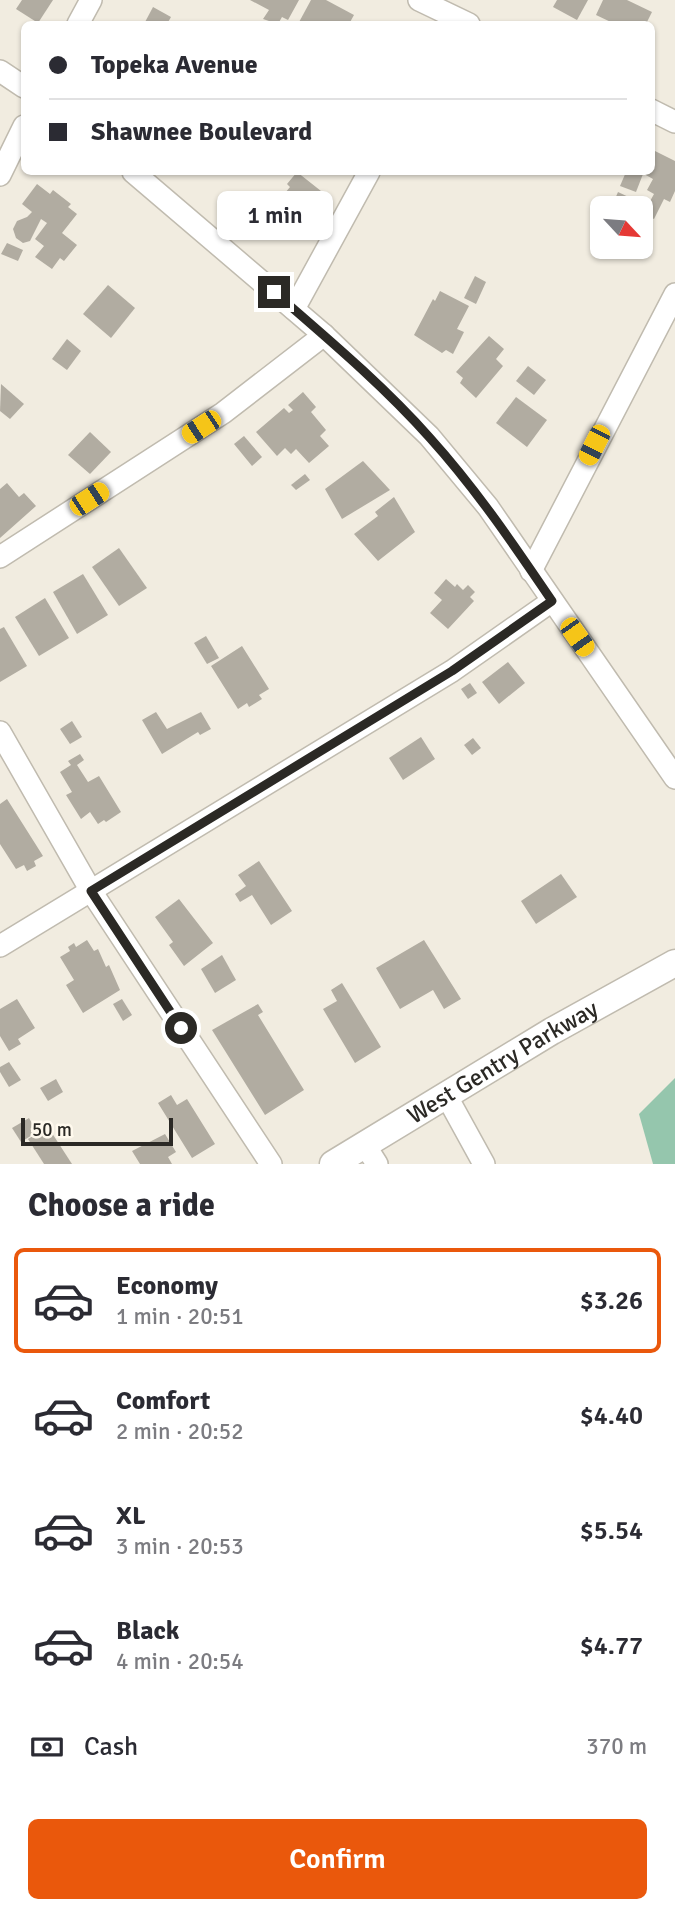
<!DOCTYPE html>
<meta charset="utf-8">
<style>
body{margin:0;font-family:Signika,sans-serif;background:#f2f2f3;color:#2b2b33;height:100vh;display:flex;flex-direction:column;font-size:26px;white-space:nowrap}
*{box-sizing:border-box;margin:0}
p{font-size:23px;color:#7c7c81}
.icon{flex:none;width:38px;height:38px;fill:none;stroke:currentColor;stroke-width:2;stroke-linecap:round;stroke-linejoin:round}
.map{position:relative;height:1164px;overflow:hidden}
.details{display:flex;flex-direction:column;background:#fff;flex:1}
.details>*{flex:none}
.guide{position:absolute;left:21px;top:21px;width:634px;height:154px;border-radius:10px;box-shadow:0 2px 5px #0004;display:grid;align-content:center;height:154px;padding:0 28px;background:#fff}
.needle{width:46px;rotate:116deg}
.tools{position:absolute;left:590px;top:196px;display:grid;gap:14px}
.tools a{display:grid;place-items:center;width:63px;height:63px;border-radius:10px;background:#fff;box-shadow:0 2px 5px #0004;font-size:35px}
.scale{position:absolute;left:21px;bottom:18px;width:152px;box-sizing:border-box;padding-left:7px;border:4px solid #2b2925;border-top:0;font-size:19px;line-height:24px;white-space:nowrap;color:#2b2925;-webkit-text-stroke:5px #fff9ed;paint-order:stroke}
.end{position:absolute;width:32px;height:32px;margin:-16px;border:9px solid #2b2925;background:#fff;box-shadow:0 0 0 4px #fff}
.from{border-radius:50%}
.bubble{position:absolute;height:49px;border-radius:10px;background:#fff;box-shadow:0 2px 5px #0004;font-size:23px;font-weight:600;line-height:49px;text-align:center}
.car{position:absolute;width:21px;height:42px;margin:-21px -10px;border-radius:9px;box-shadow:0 0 5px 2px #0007;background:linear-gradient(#f5c518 24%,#345 0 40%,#f5c518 0 76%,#345 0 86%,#f5c518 0)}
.guide b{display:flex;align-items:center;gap:24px;height:66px;font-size:26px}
.guide b+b{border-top:2px solid #e1e1e2}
.guide i{width:18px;height:18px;background:#2b2b33}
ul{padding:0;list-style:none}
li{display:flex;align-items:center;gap:21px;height:105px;margin:0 14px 10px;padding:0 14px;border:4px solid transparent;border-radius:10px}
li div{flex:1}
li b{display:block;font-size:26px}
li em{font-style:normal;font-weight:600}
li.current{border-color:#ea580c}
li>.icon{width:63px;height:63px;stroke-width:1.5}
h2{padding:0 28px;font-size:32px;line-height:84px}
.pay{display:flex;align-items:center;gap:18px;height:77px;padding:0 28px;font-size:26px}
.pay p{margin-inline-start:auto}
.cta{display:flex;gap:14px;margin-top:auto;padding:14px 28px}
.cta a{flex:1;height:80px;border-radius:10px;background:#ea580c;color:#fff;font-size:28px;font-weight:600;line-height:80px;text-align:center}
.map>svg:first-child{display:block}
</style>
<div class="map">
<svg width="675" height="1164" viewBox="0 0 675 1164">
<rect width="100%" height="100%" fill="#f1ece0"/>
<!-- green -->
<path fill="#95c6ad" d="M675,1078V1164H653L639,1114Z"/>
<!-- building -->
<g fill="#b1aca1">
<path d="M22,0H53L38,23L16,9Z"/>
<path d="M250,0H299L288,20L282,17L278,24L263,19L269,10Z"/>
<path d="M311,0H326L354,15L349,24H298Z"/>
<path d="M557,0H588L577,20L553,7Z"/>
<path d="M603,0H627L652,12L646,24H615L596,15Z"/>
<path d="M153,7L171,17L167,24H144Z"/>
<path d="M655,151L675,161V191L670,202L664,199L654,219L643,214L654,194L647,190L653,179L644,174L651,172Z"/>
<path d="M297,172L321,191L291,228L270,211L290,187L287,184Z"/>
<path d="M626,172L643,174L636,192L620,186Z"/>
<path d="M37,184L50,194L53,190L71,204L68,207L77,214L62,233L77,245L64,261L60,258L52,269L35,257L44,246L35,239L47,223L41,219L30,241L23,243L16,238L13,229L17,221L27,217L32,212L22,204Z"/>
<path d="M618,192L637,201L634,208H611Z"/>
<path d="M7,243L23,250L18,261L1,254Z"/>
<path d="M475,276L486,282L476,304L464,298Z"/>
<path d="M108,285L135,308L111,338L83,314Z"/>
<path d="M440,291L469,306L457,329L464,332L453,354L446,350L442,353L414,335L433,299L435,301Z"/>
<path d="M489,336L504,349L496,359L503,366L476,398L460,383L463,378L456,372Z"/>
<path d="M67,339L81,351L67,370L52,359Z"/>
<path d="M528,366L546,380L534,395L516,381Z"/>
<path d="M1,384L24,404L10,419L0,411Z"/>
<path d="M303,392L316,407L311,412L326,430L320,436L329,446L309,463L296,449L291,454L285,448L277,456L256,432L284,408L289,413L293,410L288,405Z"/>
<path d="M516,397L547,420L527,447L496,423Z"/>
<path d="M90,432L111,452L90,474L68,455Z"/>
<path d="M244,436L262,457L252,466L234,444Z"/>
<path d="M363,461L390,490L342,519L325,489Z"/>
<path d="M305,474L310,480L296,490L291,485Z"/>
<path d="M7,483L19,497L24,493L36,506L0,538V489Z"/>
<path d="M394,497L415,532L378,561L354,534L378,516L375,512Z"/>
<path d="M119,548L147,588L119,606L92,567Z"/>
<path d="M83,574L108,615L77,634L53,592Z"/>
<path d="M446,579L455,587L457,584L463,590L468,585L475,592L470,597L474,601L448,629L430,613L442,600L434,593Z"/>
<path d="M45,598L69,638L39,656L15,617Z"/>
<path d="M4,627L27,666L0,682V629Z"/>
<path d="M206,636L219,658L207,664L194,643Z"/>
<path d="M242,646L269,689L259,695L262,699L249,707L247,703L238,709L211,666Z"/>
<path d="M508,662L525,683L499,704L482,682Z"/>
<path d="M470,683L477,693L468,699L461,689Z"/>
<path d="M156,712L167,729L201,712L211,729L200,735L198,732L162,754L142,720Z"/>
<path d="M72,721L82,737L70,744L60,729Z"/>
<path d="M421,737L435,759L403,780L389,758Z"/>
<path d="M473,738L481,748L472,755L464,745Z"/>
<path d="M80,754L84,760L77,765L88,782L99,776L121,812L106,822L104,820L98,824L90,812L81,819L66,795L72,792L60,772L71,765L68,761Z"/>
<path d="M7,799L43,856L34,861L36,866L27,871L24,865L16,869L0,844V804Z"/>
<path d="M259,861L292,911L271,925L252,895L240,902L235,894L246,886L238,875Z"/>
<path d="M561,874L577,897L536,924L521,901Z"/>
<path d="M179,899L213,943L184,966L169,945L173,942L155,917Z"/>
<path d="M87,940L94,951L98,949L106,967L109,965L120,990L83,1013L66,985L74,980L60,957L70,951L68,947L74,943L76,947Z"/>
<path d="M424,940L461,999L444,1009L433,990L400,1009L376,968Z"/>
<path d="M222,955L236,980L215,993L201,969Z"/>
<path d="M342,983L381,1047L355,1063L323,1009L337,1001L331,990Z"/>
<path d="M17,999L35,1028L18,1039L21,1044L9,1051L0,1036V1009Z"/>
<path d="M122,999L132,1015L123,1021L113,1004Z"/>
<path d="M258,1004L263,1012L258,1015L304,1090L265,1115L212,1030Z"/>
<path d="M9,1062L21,1080L9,1087L0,1072V1067Z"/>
<path d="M56,1079L63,1092L48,1101L40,1088Z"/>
<path d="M171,1095L177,1105L187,1099L215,1144L192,1158L158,1103Z"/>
<path d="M29,1118L37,1132L21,1142L12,1128Z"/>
<path d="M48,1127L72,1164H44L28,1139Z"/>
<path d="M165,1134L176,1152L168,1157L172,1164H140L132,1151Z"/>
</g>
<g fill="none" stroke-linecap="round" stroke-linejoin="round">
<!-- minor casing -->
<g stroke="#c0bbaf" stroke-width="24">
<g id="minor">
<path d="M419,0L469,24"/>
<path d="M78,24L91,0"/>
<path d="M0,71L24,87"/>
<path d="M651,110L675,122"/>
<path d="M133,172L324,335L429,436L488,507L675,778"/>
<path d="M0,175L24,126"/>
<path d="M294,309L369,172"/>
<path d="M0,557L223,413L324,335"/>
<path d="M531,571L675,294"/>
<path d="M0,732L91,891L271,1164"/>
<path d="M0,946L452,671L552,601"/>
<path d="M446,1095L484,1164"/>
<path d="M365,1145L377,1164"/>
</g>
</g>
<!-- major casing -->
<g stroke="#c0bbaf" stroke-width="29">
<g id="major">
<path id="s1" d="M333,1164L552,1031L675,963"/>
</g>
</g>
<!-- minor -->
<use href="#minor" stroke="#fff" stroke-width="21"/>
<!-- major -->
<use href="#major" stroke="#fff" stroke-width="26"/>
</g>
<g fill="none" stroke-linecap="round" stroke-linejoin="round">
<!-- route -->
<path stroke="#2b2925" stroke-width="9" d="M181,1028L91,891L452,671L552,601C514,545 476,489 430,438C383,385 327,338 274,292"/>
</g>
<g text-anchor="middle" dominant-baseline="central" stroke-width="5" stroke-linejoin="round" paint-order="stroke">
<!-- street labels -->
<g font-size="24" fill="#2b2925" stroke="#fff9ed">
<text stroke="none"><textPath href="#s1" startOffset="198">West Gentry Parkway</textPath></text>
</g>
</g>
</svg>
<div class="tools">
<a><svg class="needle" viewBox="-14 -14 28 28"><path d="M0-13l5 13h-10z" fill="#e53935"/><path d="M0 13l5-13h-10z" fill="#7c7c81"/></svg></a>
</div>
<div class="scale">50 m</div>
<i class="end from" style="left:181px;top:1028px"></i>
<i class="end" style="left:274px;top:292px"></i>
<div class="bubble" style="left:217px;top:191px;width:116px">1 min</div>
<i class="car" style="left:201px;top:427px;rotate:237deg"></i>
<i class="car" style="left:594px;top:445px;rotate:207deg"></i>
<i class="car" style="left:89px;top:499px;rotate:57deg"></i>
<i class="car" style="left:577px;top:637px;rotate:145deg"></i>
<div class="guide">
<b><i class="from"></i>Topeka Avenue</b>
<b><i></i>Shawnee Boulevard</b>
</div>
</div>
<section class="details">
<h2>Choose a ride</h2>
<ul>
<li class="current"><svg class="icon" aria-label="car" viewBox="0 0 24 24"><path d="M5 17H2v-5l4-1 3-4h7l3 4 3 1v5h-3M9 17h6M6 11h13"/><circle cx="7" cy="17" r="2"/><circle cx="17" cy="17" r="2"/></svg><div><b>Economy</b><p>1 min · 20:51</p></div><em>$3.26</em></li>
<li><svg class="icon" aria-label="car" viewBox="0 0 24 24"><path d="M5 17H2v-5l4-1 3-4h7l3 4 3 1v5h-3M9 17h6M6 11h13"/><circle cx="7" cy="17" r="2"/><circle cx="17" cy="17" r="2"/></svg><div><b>Comfort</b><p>2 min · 20:52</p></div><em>$4.40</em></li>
<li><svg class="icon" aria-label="car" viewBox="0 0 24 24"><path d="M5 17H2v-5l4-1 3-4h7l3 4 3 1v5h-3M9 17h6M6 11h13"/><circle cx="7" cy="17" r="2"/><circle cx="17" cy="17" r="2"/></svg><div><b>XL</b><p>3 min · 20:53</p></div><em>$5.54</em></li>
<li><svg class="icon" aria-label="car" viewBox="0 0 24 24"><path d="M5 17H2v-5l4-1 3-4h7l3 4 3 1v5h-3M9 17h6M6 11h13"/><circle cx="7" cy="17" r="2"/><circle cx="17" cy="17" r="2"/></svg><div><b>Black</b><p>4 min · 20:54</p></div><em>$4.77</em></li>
</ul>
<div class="pay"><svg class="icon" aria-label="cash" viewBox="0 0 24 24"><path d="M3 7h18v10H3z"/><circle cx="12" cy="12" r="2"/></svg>Cash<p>370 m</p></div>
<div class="cta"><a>Confirm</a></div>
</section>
